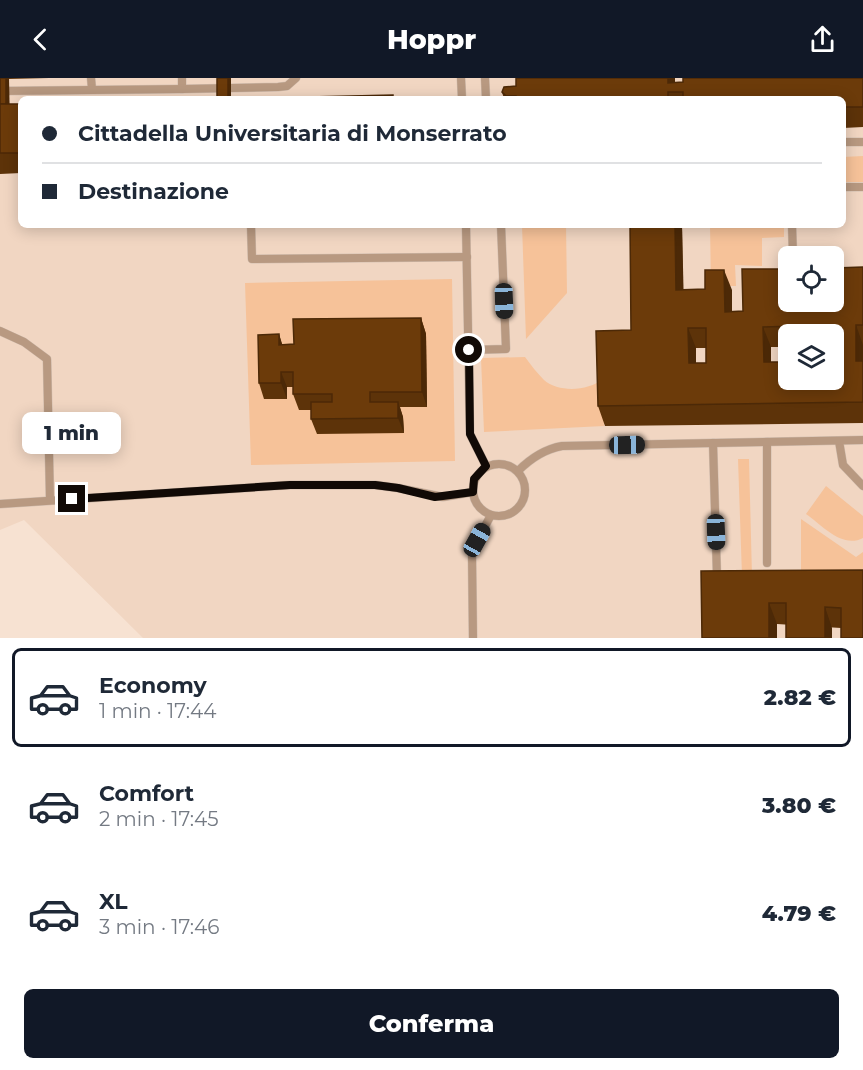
<!DOCTYPE html>
<html lang="it">
<meta charset="utf-8">
<style>
body{margin:0;font-family:Montserrat,sans-serif;background:#f6f6f7;color:#1f2937;height:100vh;display:flex;flex-direction:column;font-size:22px;white-space:nowrap}
*{box-sizing:border-box;margin:0}
p{font-size:20px;color:#747a83}
.icon{flex:none;width:33px;height:33px;fill:none;stroke:currentColor;stroke-width:2;stroke-linecap:round;stroke-linejoin:round}
.map{position:relative;height:560px;overflow:hidden}
.side{display:flex;flex-direction:column;background:#fff;flex:1}
.side>*{flex:none}
.banner{position:absolute;left:18px;top:18px;width:828px;height:132px;border-radius:9px;box-shadow:0 3px 15px #0003;display:grid;align-content:center;height:132px;padding:0 24px;background:#fff}
.buttons{position:absolute;left:778px;top:168px;display:grid;gap:12px}
.buttons a{display:grid;place-items:center;width:66px;height:66px;border-radius:9px;background:#fff;box-shadow:0 3px 15px #0003;font-size:30px}
.end{position:absolute;width:27px;height:27px;margin:-14px;border:8px solid #110a06;background:#fff;box-shadow:0 0 0 3px #fff}
.from{border-radius:50%}
.bubble{position:absolute;height:42px;border-radius:9px;background:#fff;box-shadow:0 3px 15px #0003;font-size:20px;font-weight:800;line-height:42px;text-align:center}
.car{position:absolute;width:18px;height:36px;margin:-18px -9px;border-radius:8px;box-shadow:0 0 4px 2px #0007;background:linear-gradient(#222 24%,#8ab4d8 0 40%,#222 0 76%,#8ab4d8 0 86%,#222 0)}
.banner b{display:flex;align-items:center;gap:21px;height:57px;font-size:22px}
.banner b+b{border-top:2px solid #e0e1e3}
.banner i{width:15px;height:15px;background:#1f2937}
ul{padding:10px 0 0;list-style:none}
li{display:flex;align-items:center;gap:18px;height:99px;margin:0 12px 9px;padding:0 12px;border:3px solid transparent;border-radius:9px}
li div{flex:1}
li b{display:block;font-size:22px}
li em{font-style:normal;font-weight:800}
li.selected{border-color:#111827}
li>.icon{width:54px;height:54px;stroke-width:1.5}
.action{display:flex;gap:12px;margin-top:auto;padding:12px 24px}
.action a{flex:1;height:69px;border-radius:9px;background:#111827;color:#fff;font-size:24px;font-weight:800;line-height:69px;text-align:center}
header{display:flex;justify-content:space-between;align-items:center;height:78px;padding:0 24px;background:#111827;color:#fff;font-size:27px;font-weight:800}
.map>svg:first-child{display:block}
</style>
<header><svg class="icon" aria-label="back" viewBox="0 0 24 24"><path d="M15 5l-7 7 7 7"/></svg>Hoppr<svg class="icon" aria-label="share" viewBox="0 0 24 24"><path d="M12 15V3M7 8l5-5 5 5M5 13v7h14v-7"/></svg></header>
<div class="map">
<svg width="863" height="560" viewBox="0 0 863 560">
<rect width="100%" height="100%" fill="#f7e2d2"/>
<!-- built -->
<path fill="#f1d6c2" fill-rule="evenodd" d="M0,0H863V560H143L24,442L0,452ZM21,21H843V147H21ZM789,178H834V224H789ZM789,256H834V302H789Z"/>
<!-- green -->
<g fill="#f6c299">
<path d="M863,78V104H843V79Z"/>
<path d="M522,147H566L567,215L526,261Z"/>
<path d="M710,147H784V159L762,160V188L735,187L736,208H711Z"/>
<path d="M452,201L455,383L251,387L245,205Z"/>
<path d="M525,279C531,287 537,295 544,302C559,315 588,313 603,301L604,348L484,354L481,280Z"/>
<path d="M738,381H749L752,498H742Z"/>
<path d="M826,408L863,438V460C842,471 822,447 806,436Z"/>
<path d="M801,441L856,479L863,474V503L801,506Z"/>
</g>
<g fill="none" stroke-linecap="round" stroke-linejoin="round">
<!-- lane casing -->
<g stroke="#d2bfb1" stroke-width="9">
<g id="lane">
<path d="M91,0L92,11"/>
<path d="M182,0V11L278,9L287,8L296,0"/>
<path d="M461,0L462,21"/>
<path d="M485,0L486,21"/>
<path d="M0,13L182,11"/>
<path d="M843,64H863"/>
<path d="M843,109H863"/>
<path d="M251,147L252,181L467,179"/>
<path d="M466,147L470,356L486,388"/>
<path d="M792,147L793,178"/>
<path d="M0,253L24,264L47,281L50,422"/>
<path d="M469,272L506,271L501,147"/>
<path d="M839,363L843,387L863,408"/>
<path d="M767,364V485"/>
<path d="M713,365L717,499"/>
<circle cx="499" cy="412" r="26"/>
<path d="M518,393C531,380 545,371 562,368L863,362"/>
<path d="M0,426L290,407H375L398,410L443,419L473,414"/>
<path d="M473,560L472,477L476,465L491,437"/>
</g>
</g>
<!-- lane -->
<use href="#lane" stroke="#b89981" stroke-width="8"/>
</g>
<!-- wall -->
<g fill="#5d3309" fill-rule="evenodd">
<path d="M0,0H49L9,1V26H21V95L0,96Z"/>
<path d="M863,0V49L843,50V21H504L502,14L516,8Z"/>
<path d="M630,147H682L683,212H732V234L743,233L789,224H825V233H835L863,189V345L605,348L598,328L631,252ZM789,256H834L789,302L771,284V269H789ZM696,270H706V285H696Z"/>
<path d="M421,240L426,256L427,329H400L403,339L404,355L317,356L311,341V332H299L293,316V309H287V321H264L259,305L279,256L282,267L294,266Z"/>
<path d="M863,492L841,550L777,546V560H702L701,493Z"/>
</g>
<!-- shaded-wall -->
<g fill="#4c2907">
<path d="M6,0H9L10,47L7,39Z"/>
<rect x="228" y="0" width="3" height="21"/>
<path d="M668,0H675V14L668,5Z"/>
<path d="M675,147H682L684,232L676,212Z"/>
<path d="M724,192L732,212V254L725,234Z"/>
<path d="M817,224H824L825,254L817,233Z"/>
<path d="M421,240L426,256L427,329L422,314Z"/>
<path d="M856,247L863,267V301L856,283Z"/>
<path d="M763,249L771,269V305L764,284Z"/>
<path d="M688,250L696,270V306L689,285Z"/>
<path d="M279,256L284,272L279,267Z"/>
<path d="M281,294L287,309V321L281,305Z"/>
<path d="M398,324L403,339L404,355L398,340Z"/>
<path d="M769,525L777,546V560H769Z"/>
<path d="M825,529L832,550V560H825Z"/>
</g>
<!-- building -->
<g fill="#6c3b0a" stroke="#4c2907" stroke-width="1.5" fill-rule="evenodd">
<rect x="0" y="0" width="6" height="26"/>
<rect x="217" y="0" width="11" height="21"/>
<path d="M516,0H668V5L683,4V0H863V29H843V21H683V14H668V21H516V18H506L502,14L504,9L516,8Z"/>
<path d="M393,17V21H222Z"/>
<rect x="0" y="26" width="21" height="49"/>
<path d="M630,147H675L676,212L705,211V192H724L725,234L743,233L742,191H789V224H817V233H835V190L863,189V247H856V283H863V324L598,328L596,253L631,252ZM799,248V256H834V302H789V284H764L763,249ZM688,250H706V285H689Z"/>
<path d="M421,240L422,314H370V324H398V340L311,341V324H332V316H293V294H281V305H259L258,257L279,256V267L294,266L293,241Z"/>
<path d="M863,492V560H841V530L825,529V560H786V525H769V560H702L701,493Z"/>
</g>
<g fill="none" stroke-linecap="round" stroke-linejoin="round">
<!-- route -->
<path stroke="#110a06" stroke-width="8" d="M72,421L290,407H375L398,410L435,419L473,414L474,401L486,388L470,356L469,272"/>
</g>
</svg>
<div class="buttons">
<a><svg class="icon" aria-label="locate" viewBox="0 0 24 24"><circle cx="12" cy="12" r="6"/><path d="M12 2v4M12 18v4M2 12h4M18 12h4"/></svg></a>
<a><svg class="icon" aria-label="layers" viewBox="0 0 24 24"><path d="M12 4l9 5-9 5-9-5zM3 14l9 5 9-5"/></svg></a>
</div>
<i class="end from" style="left:469px;top:272px"></i>
<i class="end" style="left:72px;top:421px"></i>
<div class="bubble" style="left:22px;top:334px;width:99px">1 min</div>
<i class="car" style="left:504px;top:223px;rotate:178deg"></i>
<i class="car" style="left:627px;top:367px;rotate:89deg"></i>
<i class="car" style="left:716px;top:454px;rotate:178deg"></i>
<i class="car" style="left:477px;top:462px;rotate:29deg"></i>
<div class="banner">
<b><i class="from"></i>Cittadella Universitaria di Monserrato</b>
<b><i></i>Destinazione</b>
</div>
</div>
<section class="side">
<ul>
<li class="selected"><svg class="icon" aria-label="car" viewBox="0 0 24 24"><path d="M5 17H2v-5l4-1 3-4h7l3 4 3 1v5h-3M9 17h6M6 11h13"/><circle cx="7" cy="17" r="2"/><circle cx="17" cy="17" r="2"/></svg><div><b>Economy</b><p>1 min · 17:44</p></div><em>2.82 €</em></li>
<li><svg class="icon" aria-label="car" viewBox="0 0 24 24"><path d="M5 17H2v-5l4-1 3-4h7l3 4 3 1v5h-3M9 17h6M6 11h13"/><circle cx="7" cy="17" r="2"/><circle cx="17" cy="17" r="2"/></svg><div><b>Comfort</b><p>2 min · 17:45</p></div><em>3.80 €</em></li>
<li><svg class="icon" aria-label="car" viewBox="0 0 24 24"><path d="M5 17H2v-5l4-1 3-4h7l3 4 3 1v5h-3M9 17h6M6 11h13"/><circle cx="7" cy="17" r="2"/><circle cx="17" cy="17" r="2"/></svg><div><b>XL</b><p>3 min · 17:46</p></div><em>4.79 €</em></li>
</ul>
<div class="action"><a>Conferma</a></div>
</section>
